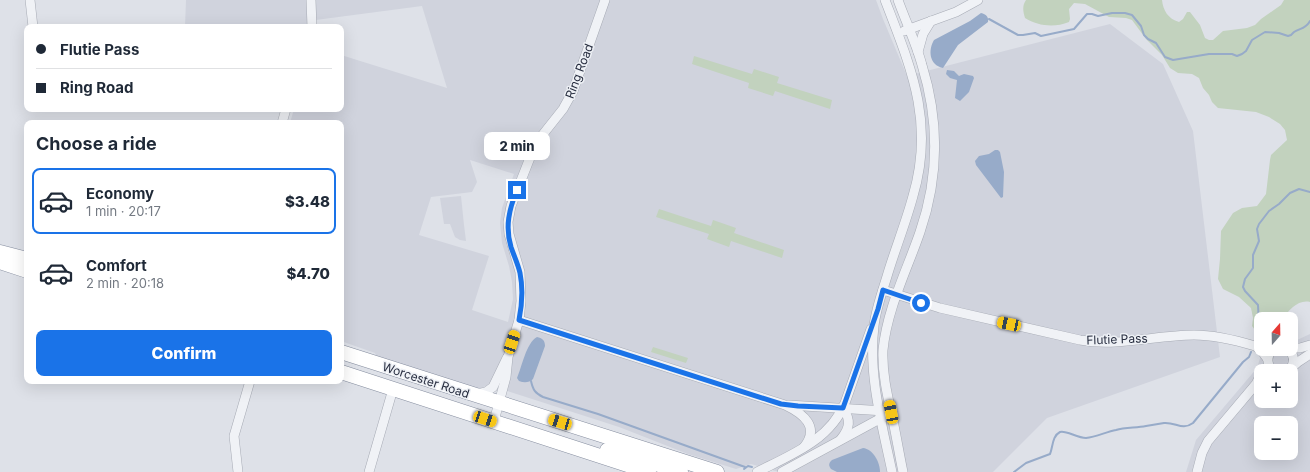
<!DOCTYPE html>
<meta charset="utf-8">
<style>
body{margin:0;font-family:Inter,sans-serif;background:#f6f6f7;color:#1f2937;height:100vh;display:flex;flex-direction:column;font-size:15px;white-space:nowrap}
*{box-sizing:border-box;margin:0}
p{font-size:13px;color:#747a83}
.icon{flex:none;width:22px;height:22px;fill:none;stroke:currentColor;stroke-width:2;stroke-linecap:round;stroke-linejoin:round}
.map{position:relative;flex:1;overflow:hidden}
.panel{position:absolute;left:24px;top:120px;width:320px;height:264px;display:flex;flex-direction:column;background:#fff;border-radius:8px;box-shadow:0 4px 16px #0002}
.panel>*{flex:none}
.hud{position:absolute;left:24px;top:24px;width:320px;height:88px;border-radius:8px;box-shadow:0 4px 16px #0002;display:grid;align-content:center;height:88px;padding:0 12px;background:#fff}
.needle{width:26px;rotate:20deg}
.controls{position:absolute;left:1254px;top:312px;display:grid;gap:8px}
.controls a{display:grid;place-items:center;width:44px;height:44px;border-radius:8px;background:#fff;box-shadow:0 4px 16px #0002;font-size:20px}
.end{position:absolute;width:18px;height:18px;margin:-9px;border:5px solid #1a73e8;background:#fff;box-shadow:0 0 0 2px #fff}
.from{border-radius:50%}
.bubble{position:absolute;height:28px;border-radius:8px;background:#fff;box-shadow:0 4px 16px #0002;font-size:13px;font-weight:800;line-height:28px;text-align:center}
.car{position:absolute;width:12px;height:24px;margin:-12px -6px;border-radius:5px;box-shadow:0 0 3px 1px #0007;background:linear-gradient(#f5c518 24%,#345 0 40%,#f5c518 0 76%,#345 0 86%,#f5c518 0)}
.hud b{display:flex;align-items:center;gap:14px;height:38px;font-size:15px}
.hud b+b{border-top:1px solid #e0e1e3}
.hud i{width:10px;height:10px;background:#1f2937}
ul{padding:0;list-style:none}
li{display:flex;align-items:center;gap:12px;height:66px;margin:0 8px 6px;padding:0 4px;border:2px solid transparent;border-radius:8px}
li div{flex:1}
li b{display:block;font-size:15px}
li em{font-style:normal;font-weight:800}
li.on{border-color:#1a73e8}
li>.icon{width:36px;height:36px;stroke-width:1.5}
h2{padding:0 12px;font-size:18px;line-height:48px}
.action{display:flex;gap:8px;margin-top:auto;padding:8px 12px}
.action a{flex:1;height:46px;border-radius:8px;background:#1a73e8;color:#fff;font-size:16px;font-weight:800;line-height:46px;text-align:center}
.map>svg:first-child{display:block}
</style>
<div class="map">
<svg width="1310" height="472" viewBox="0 0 1310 472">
<rect width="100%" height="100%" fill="#dee1e8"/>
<!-- built -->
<g fill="#d0d3dd" fill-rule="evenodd">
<path d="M186,0H876L883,19L907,76L1110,24L1163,64L1193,131L1220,357L1047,418L993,472H779L751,464L736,469L688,454L619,427L489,385L477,389L376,356L375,353L341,341V123H290L294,109H341V55L447,88L422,6L308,21L306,27H185ZM470,160L514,174L502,208L500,223L502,243L509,266L512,282L513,299L508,322L472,310L489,256L419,235L431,197L472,192L477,182Z"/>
<path d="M461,196L464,225L466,241L460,240L455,237L450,224H444L440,198Z"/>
<path d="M1310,334V472H1186L1196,440L1257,368L1263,349H1291V338L1297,340ZM1261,371H1291V401H1261ZM1261,423H1291V453H1261Z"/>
</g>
<!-- green -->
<g fill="#c2d2be">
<path d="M1026,0H1162C1163,10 1168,19 1179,22L1183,19L1187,12H1190L1200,25L1205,38L1209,40H1213L1223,31L1247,28L1255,25L1261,19L1281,5L1284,0H1310V302C1299,299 1288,310 1283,319H1261V334L1255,330L1252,326L1253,318L1251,308L1239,297L1223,289L1218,279L1220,259L1221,231L1233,213L1242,208L1257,206L1266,194L1270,160L1271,155L1287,140L1285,130L1280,124L1269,117L1256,112L1218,108L1212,102L1209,95L1203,88L1199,78L1192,74L1178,73L1170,68L1162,55L1146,39L1132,20L1126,18L1109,17L1085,4L1074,3L1069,9L1070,19L1069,22C1054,28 1038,26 1025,18C1023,11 1022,6 1026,0Z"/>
<path d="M694,56L752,74L754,69L779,77L777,83L832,100L830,109L775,91L773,96L748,88L749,83L692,64Z"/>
<path d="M659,209L711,226L713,220L736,228L734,233L784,250L782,258L731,241L729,247L707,239L709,234L656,217Z"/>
<path d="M653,347L688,358L686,363L651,352Z"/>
</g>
<!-- water -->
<g fill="#97abc9">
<path d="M981,13C986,14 989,17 988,22L958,45L943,68C929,65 928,50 934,40L970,21Z"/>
<path d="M947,70L954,71L959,76L964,74L973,76L974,78L969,92L960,101L955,98L957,80L950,78L946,74Z"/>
<path d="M995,150H998L1000,152L1004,172L1003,197L1001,198L976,165L975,161L979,156L989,154Z"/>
<path d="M537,337C542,338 545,340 545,346L533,379C529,383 524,383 519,381L517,378C522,367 526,343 537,337Z"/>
<path d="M863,448C873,449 880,462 880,472H837L831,469C828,465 829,463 832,460Z"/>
</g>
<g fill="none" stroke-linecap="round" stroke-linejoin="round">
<!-- stream -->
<g stroke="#97abc9" stroke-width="2">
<path d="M989,19L1018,35H1023L1035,33L1041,36L1074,29L1087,14H1092L1098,16L1112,13H1125L1132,15L1141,26L1144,35L1148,39L1156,43L1165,57L1173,60L1209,54H1232L1237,56L1242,54L1246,51L1252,40L1265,32L1279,33L1288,36L1291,35L1294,32C1300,28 1306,29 1310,21"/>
<path d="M1255,336L1259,325L1258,305L1245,291L1243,287L1245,279L1253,268V255L1259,241L1257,229L1259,224L1269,211L1279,204L1290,193L1299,189L1310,192"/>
<path d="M531,381C533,390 535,393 543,397L598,414L745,467"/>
<path d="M744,469L748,466L752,467"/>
<path d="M1014,472L1026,463L1050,454C1053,447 1052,436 1060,432C1066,430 1077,438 1086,438C1096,437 1106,432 1116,430C1125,427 1136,428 1146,426C1152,425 1158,424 1164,423C1176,422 1182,431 1193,423L1243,362L1249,357L1251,352"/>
</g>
<!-- minor casing -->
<g stroke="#a7abb5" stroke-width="10">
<g id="minor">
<path d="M30,0L33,27"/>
<path d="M311,0L312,27"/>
<path d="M885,0C911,68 935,122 913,196C906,222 896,247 888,273C883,290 876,308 874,326C868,375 882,424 892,472"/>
<path d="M898,0C906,22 916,43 922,65C939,120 939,177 920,232C907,270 887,309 883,350C882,372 887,394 892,416C896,434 899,453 903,472"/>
<path d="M904,31L956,12L978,0"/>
<path d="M918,52L923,34L931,21"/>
<path d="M282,123L286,109"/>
<path d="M883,290L940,308L1080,340C1118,347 1156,335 1194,335C1214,335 1235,340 1255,346L1261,350L1267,358"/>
<path d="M519,320L785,405C804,414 820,427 804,447"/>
<path d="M1291,348H1300L1310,345"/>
<path d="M1273,349C1266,356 1266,365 1274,371"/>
<path d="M1288,349C1294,354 1295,361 1291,368"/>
<path d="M1288,371L1298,362L1310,354"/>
<path d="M476,394L486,392L493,387L507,358"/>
<path d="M788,405L885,411"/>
<path d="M494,421L506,377L508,357L519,320L521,301L520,272L509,234L508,222L511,206L533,150L540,138L563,109L573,91L605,0"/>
<path d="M841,439C850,428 851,420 843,408"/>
<path d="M238,472L234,436L250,381"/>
<path d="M369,472L393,389"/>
<path d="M757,472C791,455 830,440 845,403L871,329"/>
<path d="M782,472L885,416"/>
<path d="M1197,472L1202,453L1208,441L1256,384L1261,374"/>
</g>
</g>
<!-- highway casing -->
<g stroke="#858d9f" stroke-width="15">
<g id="highway">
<path d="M0,252L27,259"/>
<path d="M0,262L27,271"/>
<path d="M341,352L717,472"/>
<path d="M341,372L649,472"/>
<path d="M607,450L631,456L681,472"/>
</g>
</g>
<!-- minor -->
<use href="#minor" stroke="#f0f2f6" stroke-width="9"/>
<!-- highway -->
<use href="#highway" stroke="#fff" stroke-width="14"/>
</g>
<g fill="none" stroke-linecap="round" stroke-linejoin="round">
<!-- route -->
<path stroke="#1a73e8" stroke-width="5" d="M517,190C509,209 505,227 511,247C514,256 518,264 520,273C523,288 522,305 519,320L781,404L798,406L843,408L878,309L883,290L921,303"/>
</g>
<g text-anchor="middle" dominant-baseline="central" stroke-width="3" stroke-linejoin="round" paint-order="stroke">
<!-- street labels -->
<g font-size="12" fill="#272d3f" stroke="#edf0f5">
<text transform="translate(579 71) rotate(-69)">Ring Road</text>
<text transform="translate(1117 339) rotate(-2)">Flutie Pass</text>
<text transform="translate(426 380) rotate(18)">Worcester Road</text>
</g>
</g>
</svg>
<div class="controls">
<a><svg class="needle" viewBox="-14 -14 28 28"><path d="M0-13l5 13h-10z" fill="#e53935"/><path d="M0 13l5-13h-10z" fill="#747a83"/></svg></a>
<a>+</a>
<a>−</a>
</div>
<i class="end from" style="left:921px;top:303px"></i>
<i class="end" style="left:517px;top:190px"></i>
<div class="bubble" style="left:484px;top:132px;width:66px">2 min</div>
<i class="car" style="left:1009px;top:324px;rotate:282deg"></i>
<i class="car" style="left:512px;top:342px;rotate:18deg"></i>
<i class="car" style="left:891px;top:412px;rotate:349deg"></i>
<i class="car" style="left:485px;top:419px;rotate:108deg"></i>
<i class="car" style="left:560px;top:422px;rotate:287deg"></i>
<div class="hud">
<b><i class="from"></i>Flutie Pass</b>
<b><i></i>Ring Road</b>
</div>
<section class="panel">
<h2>Choose a ride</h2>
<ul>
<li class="on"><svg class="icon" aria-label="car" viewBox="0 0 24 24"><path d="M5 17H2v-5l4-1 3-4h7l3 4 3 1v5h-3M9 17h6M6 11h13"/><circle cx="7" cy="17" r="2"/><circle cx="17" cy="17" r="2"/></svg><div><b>Economy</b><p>1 min · 20:17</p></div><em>$3.48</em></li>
<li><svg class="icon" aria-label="car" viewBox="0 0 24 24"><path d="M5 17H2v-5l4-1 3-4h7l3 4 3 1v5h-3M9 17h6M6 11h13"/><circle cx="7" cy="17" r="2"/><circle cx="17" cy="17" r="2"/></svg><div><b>Comfort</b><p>2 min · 20:18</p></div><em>$4.70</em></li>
</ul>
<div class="action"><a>Confirm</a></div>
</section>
</div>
